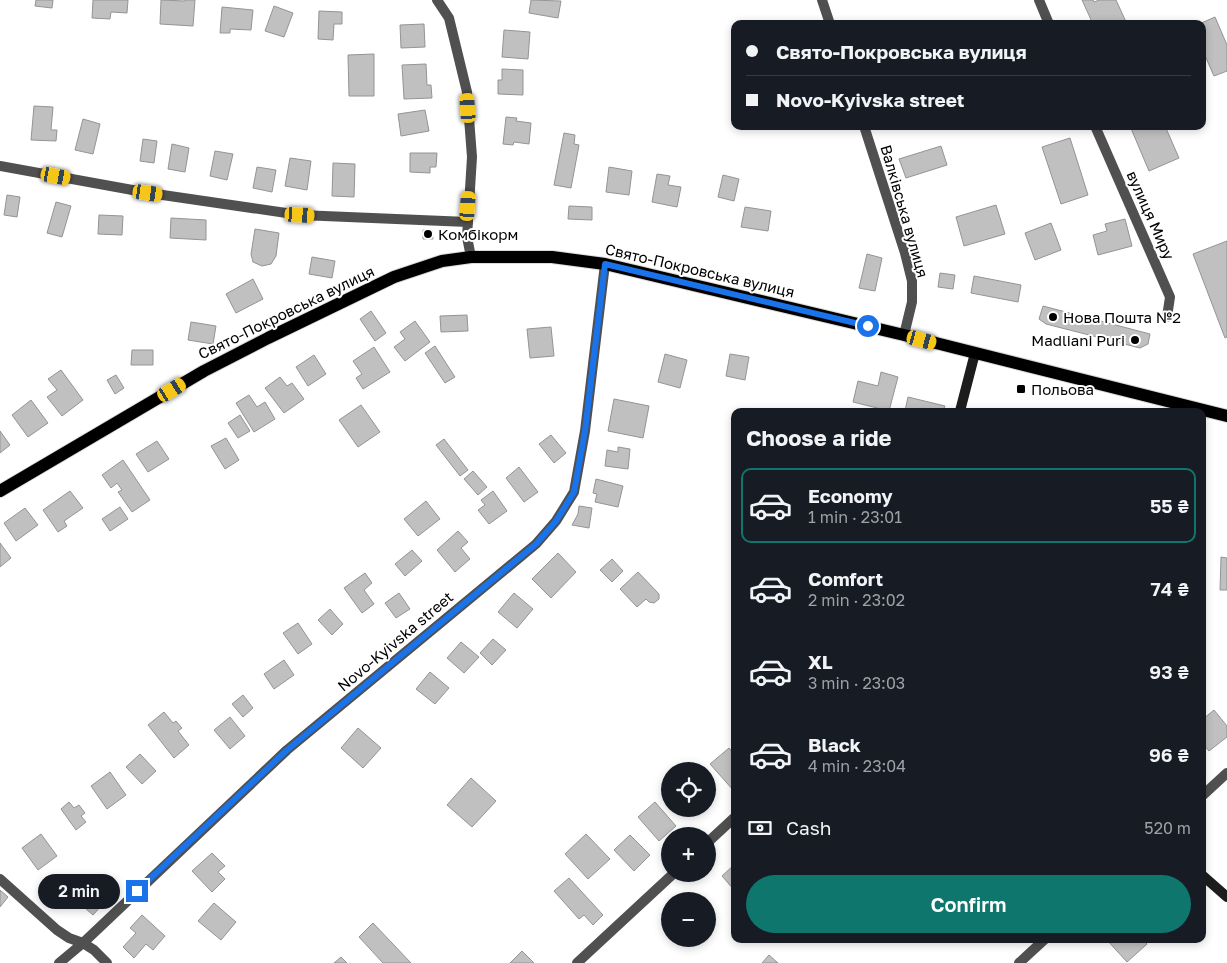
<!DOCTYPE html>
<meta charset="utf-8">
<style>
body{margin:0;font-family:"Golos Text",sans-serif;background:#20242c;color:#f1f3f6;height:100vh;display:flex;flex-direction:column;font-size:19px;white-space:nowrap}
*{box-sizing:border-box;margin:0}
p{font-size:16px;color:#9ea1a6}
.icon{flex:none;width:28px;height:28px;fill:none;stroke:currentColor;stroke-width:2;stroke-linecap:round;stroke-linejoin:round}
.map{position:relative;flex:1;overflow:hidden}
.sheet{position:absolute;left:731px;top:408px;width:475px;height:535px;display:flex;flex-direction:column;background:#171b24;border-radius:10px;box-shadow:0 2px 8px #0003}
.sheet>*{flex:none}
.hud{position:absolute;left:731px;top:20px;width:475px;height:110px;border-radius:10px;box-shadow:0 2px 8px #0003;display:grid;align-content:center;height:110px;padding:0 15px;background:#171b24}
.tools{position:absolute;left:661px;top:762px;display:grid;gap:10px}
.tools a{display:grid;place-items:center;width:55px;height:55px;border-radius:50%;background:#171b24;box-shadow:0 2px 8px #0003;font-size:25px}
.end{position:absolute;width:22px;height:22px;margin:-11px;border:6px solid #1a73e8;background:#fff;box-shadow:0 0 0 2px #fff}
.from{border-radius:50%}
.bubble{position:absolute;height:35px;border-radius:18px;background:#171b24;box-shadow:0 2px 8px #0003;font-size:16px;font-weight:600;line-height:35px;text-align:center}
.car{position:absolute;width:15px;height:30px;margin:-15px -8px;border-radius:6px;box-shadow:0 0 4px 1px #0007;background:linear-gradient(#f5c518 24%,#345 0 40%,#f5c518 0 76%,#345 0 86%,#f5c518 0)}
.hud b{display:flex;align-items:center;gap:18px;height:48px;font-size:19px}
.hud b+b{border-top:1px solid #363941}
.hud i{width:12px;height:12px;background:#f1f3f6}
ul{padding:0;list-style:none}
li{display:flex;align-items:center;gap:15px;height:75px;margin:0 10px 8px;padding:0 5px;border:2px solid transparent;border-radius:10px}
li div{flex:1}
li b{display:block;font-size:19px}
li em{font-style:normal;font-weight:600}
li.on{border-color:#0f766e}
li>.icon{width:45px;height:45px;stroke-width:1.5}
h2{padding:0 15px;font-size:22px;line-height:60px}
.pay{display:flex;align-items:center;gap:12px;height:55px;padding:0 15px;font-size:19px}
.pay p{margin-inline-start:auto}
.button{display:flex;gap:10px;margin-top:auto;padding:10px 15px}
.button a{flex:1;height:58px;border-radius:30px;background:#0f766e;color:#fff;font-size:20px;font-weight:600;line-height:58px;text-align:center}
.map>svg:first-child{display:block}
</style>
<div class="map">
<svg width="1227" height="963" viewBox="0 0 1227 963">
<rect width="100%" height="100%" fill="#fff"/>
<!-- building -->
<g fill="#c0c0c0" stroke="#949494">
<path d="M36,0H53L52,8L35,6Z"/>
<path d="M93,0H128L127,13L111,12L110,19L92,18Z"/>
<path d="M161,0L185,1V0H195L193,26L160,24Z"/>
<path d="M531,0L561,1L558,18L529,13Z"/>
<path d="M1082,0H1093L1094,2L1099,0H1116L1127,24H1093Z"/>
<path d="M274,6L293,13L284,37L265,31Z"/>
<path d="M222,7L253,10L251,30L230,29V33H220Z"/>
<path d="M319,11L342,12V24H334L333,40L318,39Z"/>
<path d="M1215,17L1227,45V71L1214,76L1202,49V24H1199Z"/>
<path d="M424,24L425,47L401,48L400,25Z"/>
<path d="M504,30L530,32L528,59L502,57Z"/>
<path d="M374,54V96H349L348,55Z"/>
<path d="M426,64L427,85H431L432,98L404,99L402,65Z"/>
<path d="M502,69L523,70V95L498,94V80H502Z"/>
<path d="M34,106L53,107L51,130H57L56,141L31,140Z"/>
<path d="M425,110L429,131L401,136L398,114Z"/>
<path d="M506,117L517,118L516,121L531,123L529,144L514,142L513,145L503,144Z"/>
<path d="M83,119L100,124L93,154L75,150Z"/>
<path d="M1130,126H1165L1179,158L1149,171Z"/>
<path d="M564,133L575,135L574,144L579,145L571,188L554,185Z"/>
<path d="M1070,138L1088,195L1061,204L1042,147Z"/>
<path d="M143,139L157,141L154,163L140,161Z"/>
<path d="M172,144L189,148L185,172L168,169Z"/>
<path d="M941,146L947,165L906,178L899,159Z"/>
<path d="M215,151L233,154L227,180L210,176Z"/>
<path d="M410,153H437L436,167H430V173L410,172Z"/>
<path d="M290,158L311,161L307,190L285,186Z"/>
<path d="M333,163L355,164L354,197L332,196Z"/>
<path d="M257,167L276,170L272,192L253,188Z"/>
<path d="M609,167L632,171L629,195L606,192Z"/>
<path d="M657,174L670,176L668,185L681,187L677,207L652,202Z"/>
<path d="M723,175L739,179L734,201L718,197Z"/>
<path d="M7,195L20,197L17,217L4,215Z"/>
<path d="M56,202L71,206L62,237L47,233Z"/>
<path d="M996,205L1005,234L964,246L956,217Z"/>
<path d="M569,206L592,207V220L568,219Z"/>
<path d="M745,207L771,211L768,231L741,227Z"/>
<path d="M99,215L123,216L122,235L98,234Z"/>
<path d="M171,218L206,220V240L170,238Z"/>
<path d="M1125,219L1132,246L1098,255L1093,235L1107,231L1105,224Z"/>
<path d="M1051,223L1061,250L1035,260L1025,233Z"/>
<path d="M255,229L279,233L276,256L271,264L262,266L253,262L251,254Z"/>
<path d="M423,230H432L433,239H423Z"/>
<path d="M1227,241V337L1225,338L1193,254Z"/>
<path d="M867,254L882,258L875,291L859,288Z"/>
<path d="M312,257L335,261L332,278L309,274Z"/>
<path d="M940,273L955,275L953,289L938,287Z"/>
<path d="M974,276L1021,285L1018,302L971,293Z"/>
<path d="M253,279L263,299L236,313L226,294Z"/>
<path d="M1043,306L1150,334L1148,344L1140,348L1046,324L1039,319Z"/>
<path d="M371,311L386,333L375,341L360,319Z"/>
<path d="M467,315L468,331L441,332L440,316Z"/>
<path d="M415,321L430,342L405,361L394,347L405,339L400,332Z"/>
<path d="M191,322L216,326L213,344L188,340Z"/>
<path d="M551,327L554,356L530,358L527,329Z"/>
<path d="M435,346L455,377L445,383L425,353Z"/>
<path d="M374,347L390,372L363,389L356,378L362,374L353,361Z"/>
<path d="M132,350H153V365H131Z"/>
<path d="M665,354L687,360L680,388L658,382Z"/>
<path d="M730,354L749,357L745,380L726,376Z"/>
<path d="M314,355L326,374L308,386L296,367Z"/>
<path d="M61,370L83,400L62,416L47,397L57,390L48,379Z"/>
<path d="M881,372L898,377L889,411L853,402L858,381L878,386Z"/>
<path d="M116,375L124,388L115,394L107,380Z"/>
<path d="M280,377L287,386L292,383L304,399L284,413L265,388Z"/>
<path d="M249,395L257,407L265,402L275,419L254,432L236,403Z"/>
<path d="M908,397L945,406L943,411H905Z"/>
<path d="M614,399L649,406L643,438L608,431Z"/>
<path d="M31,400L48,423L28,437L12,415Z"/>
<path d="M361,405L380,432L358,447L339,420Z"/>
<path d="M240,415L250,431L238,438L228,423Z"/>
<path d="M0,431L10,445L0,453Z"/>
<path d="M551,435L566,453L554,463L539,444Z"/>
<path d="M226,438L239,460L225,469L211,446Z"/>
<path d="M444,439L468,470L460,476L436,445Z"/>
<path d="M157,441L169,459L148,472L136,454Z"/>
<path d="M618,447L630,449L628,469L605,466L607,450L618,452Z"/>
<path d="M123,460L150,500L132,512L118,492L122,490L117,483L111,488L102,475Z"/>
<path d="M519,467L538,492L524,502L506,478Z"/>
<path d="M473,471L487,487L478,495L464,479Z"/>
<path d="M596,479L623,486L618,507L595,502L597,494L593,493Z"/>
<path d="M70,491L83,508L64,521L67,526L58,532L43,510Z"/>
<path d="M493,491L507,511L489,524L478,510L485,505L481,500Z"/>
<path d="M426,501L440,519L418,536L404,519Z"/>
<path d="M579,506L592,508L589,528L572,525L578,514Z"/>
<path d="M120,507L128,519L110,531L102,519Z"/>
<path d="M25,508L38,525L16,541L4,523Z"/>
<path d="M458,531L468,542L461,548L470,559L455,572L437,550Z"/>
<path d="M0,543L11,558L0,567Z"/>
<path d="M412,550L422,561L405,576L395,564Z"/>
<path d="M558,553L576,572L551,598L532,579Z"/>
<path d="M1221,557L1227,558V590H1220Z"/>
<path d="M612,559L623,571L612,582L600,570Z"/>
<path d="M638,572L659,594V599L654,603L649,602L646,599L637,607L620,589Z"/>
<path d="M365,573L372,583L364,590L374,604L362,613L344,588Z"/>
<path d="M399,593L410,609L396,618L385,603Z"/>
<path d="M514,593L533,609L517,628L498,612Z"/>
<path d="M330,609L343,624L332,635L318,620Z"/>
<path d="M298,623L312,644L298,654L283,633Z"/>
<path d="M493,639L506,650L492,665L480,653Z"/>
<path d="M461,642L479,657L464,673L447,658Z"/>
<path d="M284,660L294,675L274,689L264,674Z"/>
<path d="M430,672L449,688L435,704L416,689Z"/>
<path d="M243,695L253,708L243,717L232,704Z"/>
<path d="M1214,710L1227,726V737L1209,751L1202,743V720Z"/>
<path d="M164,712L173,723L176,721L182,728L178,731L189,745L174,758L148,725Z"/>
<path d="M230,717L245,736L230,749L214,730Z"/>
<path d="M358,728L381,748L363,768L341,748Z"/>
<path d="M729,748L735,755L734,791L710,764Z"/>
<path d="M140,754L156,771L142,784L126,767Z"/>
<path d="M689,763L696,771H680Z"/>
<path d="M110,772L126,795L107,809L91,786Z"/>
<path d="M471,778L496,801L472,827L447,805Z"/>
<path d="M69,802L74,808L79,805L85,813L81,816L86,822L76,830L61,809Z"/>
<path d="M655,802L676,826L659,841L638,817Z"/>
<path d="M41,834L57,856L38,870L22,848Z"/>
<path d="M586,834L610,859L588,879L565,854Z"/>
<path d="M630,835L650,855L634,871L614,850Z"/>
<path d="M212,853L225,866L218,872L225,879L212,892L192,871Z"/>
<path d="M735,864V891L722,876Z"/>
<path d="M569,878L603,915L593,925L584,915L579,919L554,891Z"/>
<path d="M93,882L110,896L93,915L77,901Z"/>
<path d="M0,890L8,897L0,907Z"/>
<path d="M214,903L236,922L221,940L198,921Z"/>
<path d="M142,915L165,936L153,950L146,944L134,958L123,947L136,933L130,928Z"/>
<path d="M373,923L411,963H383L359,937Z"/>
<path d="M1107,939H1142L1147,944L1127,962L1107,940Z"/>
<path d="M522,951L534,963H510Z"/>
<path d="M769,955L778,963H762Z"/>
<path d="M341,957L347,963H334Z"/>
</g>
<g fill="none" stroke-linecap="round" stroke-linejoin="round">
<!-- primary casing -->
<g stroke="#dbdbdb" stroke-width="14">
<path id="primary" d="M0,491L204,371L268,338L394,277L442,261L471,257H552L605,264L904,335L1227,416"/>
</g>
<!-- street -->
<g stroke="#505050" stroke-width="10">
<path d="M437,0L449,18L467,92L472,157L467,237L471,257"/>
<path d="M822,0L830,24"/>
<path d="M1039,0L1049,24"/>
<path d="M864,126L905,253L912,281V302L904,335"/>
<path d="M1095,126L1170,297L1167,317"/>
<path d="M0,166L149,193L300,215L468,222"/>
<path d="M1202,796L1227,773"/>
<path d="M708,842L735,817"/>
<path d="M0,879L57,930L69,938L83,943L94,950L107,963"/>
<path d="M59,963L83,943L287,750L536,544L556,521L574,492L585,431L605,264"/>
<path d="M577,963L673,874"/>
<path d="M1019,963L1045,939"/>
</g>
<!-- secondary -->
<g stroke="#1d1d1d" stroke-width="10">
<path d="M960,411L975,353"/>
<path d="M1202,875L1227,897"/>
</g>
<!-- primary -->
<use href="#primary" stroke="#000" stroke-width="12"/>
</g>
<g fill="none" stroke-linecap="round" stroke-linejoin="round">
<!-- route -->
<path stroke="#1a73e8" stroke-width="6" d="M137,891L287,750L536,544L556,521L574,492L585,431L605,264L868,326"/>
</g>
<!-- markers -->
<g fill="#000" stroke="#fff" stroke-width="2">
<circle cx="428" cy="234" r="5"/>
<circle cx="1053" cy="317" r="5"/>
<circle cx="1135" cy="340" r="5"/>
<rect x="1016" y="384" width="10" height="10" rx="2.5"/>
</g>
<g text-anchor="middle" dominant-baseline="central" stroke-width="4" stroke-linejoin="round" paint-order="stroke">
<!-- street labels -->
<g font-size="15" fill="#000" stroke="#fff">
<text transform="translate(905 211) rotate(74)">Валківська вулиця</text>
<text transform="translate(1151 215) rotate(66)">вулиця Миру</text>
<text transform="translate(700 270) rotate(13)">Свято-Покровська вулиця</text>
<text transform="translate(286 312) rotate(-26)">Свято-Покровська вулиця</text>
<text transform="translate(395 641) rotate(-40)">Novo-Kyivska street</text>
</g>
<!-- poi labels -->
<g font-size="15" fill="#000" stroke="#fff" text-anchor="start">
<text x="438" y="234">Комбікорм</text>
<text x="1063" y="317">Нова Пошта №2</text>
<text x="1125" y="340" text-anchor="end">Madliani Puri</text>
<text x="1031" y="389">Польова</text>
</g>
</g>
</svg>
<div class="tools">
<a><svg class="icon" aria-label="locate" viewBox="0 0 24 24"><circle cx="12" cy="12" r="6"/><path d="M12 2v4M12 18v4M2 12h4M18 12h4"/></svg></a>
<a>+</a>
<a>−</a>
</div>
<i class="end from" style="left:868px;top:326px"></i>
<i class="end" style="left:137px;top:891px"></i>
<div class="bubble" style="left:38px;top:874px;width:82px">2 min</div>
<i class="car" style="left:468px;top:108px;rotate:356deg"></i>
<i class="car" style="left:56px;top:176px;rotate:100deg"></i>
<i class="car" style="left:148px;top:193px;rotate:98deg"></i>
<i class="car" style="left:468px;top:206px;rotate:4deg"></i>
<i class="car" style="left:300px;top:215px;rotate:93deg"></i>
<i class="car" style="left:922px;top:340px;rotate:105deg"></i>
<i class="car" style="left:172px;top:390px;rotate:59deg"></i>
<div class="hud">
<b><i class="from"></i>Свято-Покровська вулиця</b>
<b><i></i>Novo-Kyivska street</b>
</div>
<section class="sheet">
<h2>Choose a ride</h2>
<ul>
<li class="on"><svg class="icon" aria-label="car" viewBox="0 0 24 24"><path d="M5 17H2v-5l4-1 3-4h7l3 4 3 1v5h-3M9 17h6M6 11h13"/><circle cx="7" cy="17" r="2"/><circle cx="17" cy="17" r="2"/></svg><div><b>Economy</b><p>1 min · 23:01</p></div><em>55 ₴</em></li>
<li><svg class="icon" aria-label="car" viewBox="0 0 24 24"><path d="M5 17H2v-5l4-1 3-4h7l3 4 3 1v5h-3M9 17h6M6 11h13"/><circle cx="7" cy="17" r="2"/><circle cx="17" cy="17" r="2"/></svg><div><b>Comfort</b><p>2 min · 23:02</p></div><em>74 ₴</em></li>
<li><svg class="icon" aria-label="car" viewBox="0 0 24 24"><path d="M5 17H2v-5l4-1 3-4h7l3 4 3 1v5h-3M9 17h6M6 11h13"/><circle cx="7" cy="17" r="2"/><circle cx="17" cy="17" r="2"/></svg><div><b>XL</b><p>3 min · 23:03</p></div><em>93 ₴</em></li>
<li><svg class="icon" aria-label="car" viewBox="0 0 24 24"><path d="M5 17H2v-5l4-1 3-4h7l3 4 3 1v5h-3M9 17h6M6 11h13"/><circle cx="7" cy="17" r="2"/><circle cx="17" cy="17" r="2"/></svg><div><b>Black</b><p>4 min · 23:04</p></div><em>96 ₴</em></li>
</ul>
<div class="pay"><svg class="icon" aria-label="cash" viewBox="0 0 24 24"><path d="M3 7h18v10H3z"/><circle cx="12" cy="12" r="2"/></svg>Cash<p>520 m</p></div>
<div class="button"><a>Confirm</a></div>
</section>
</div>
